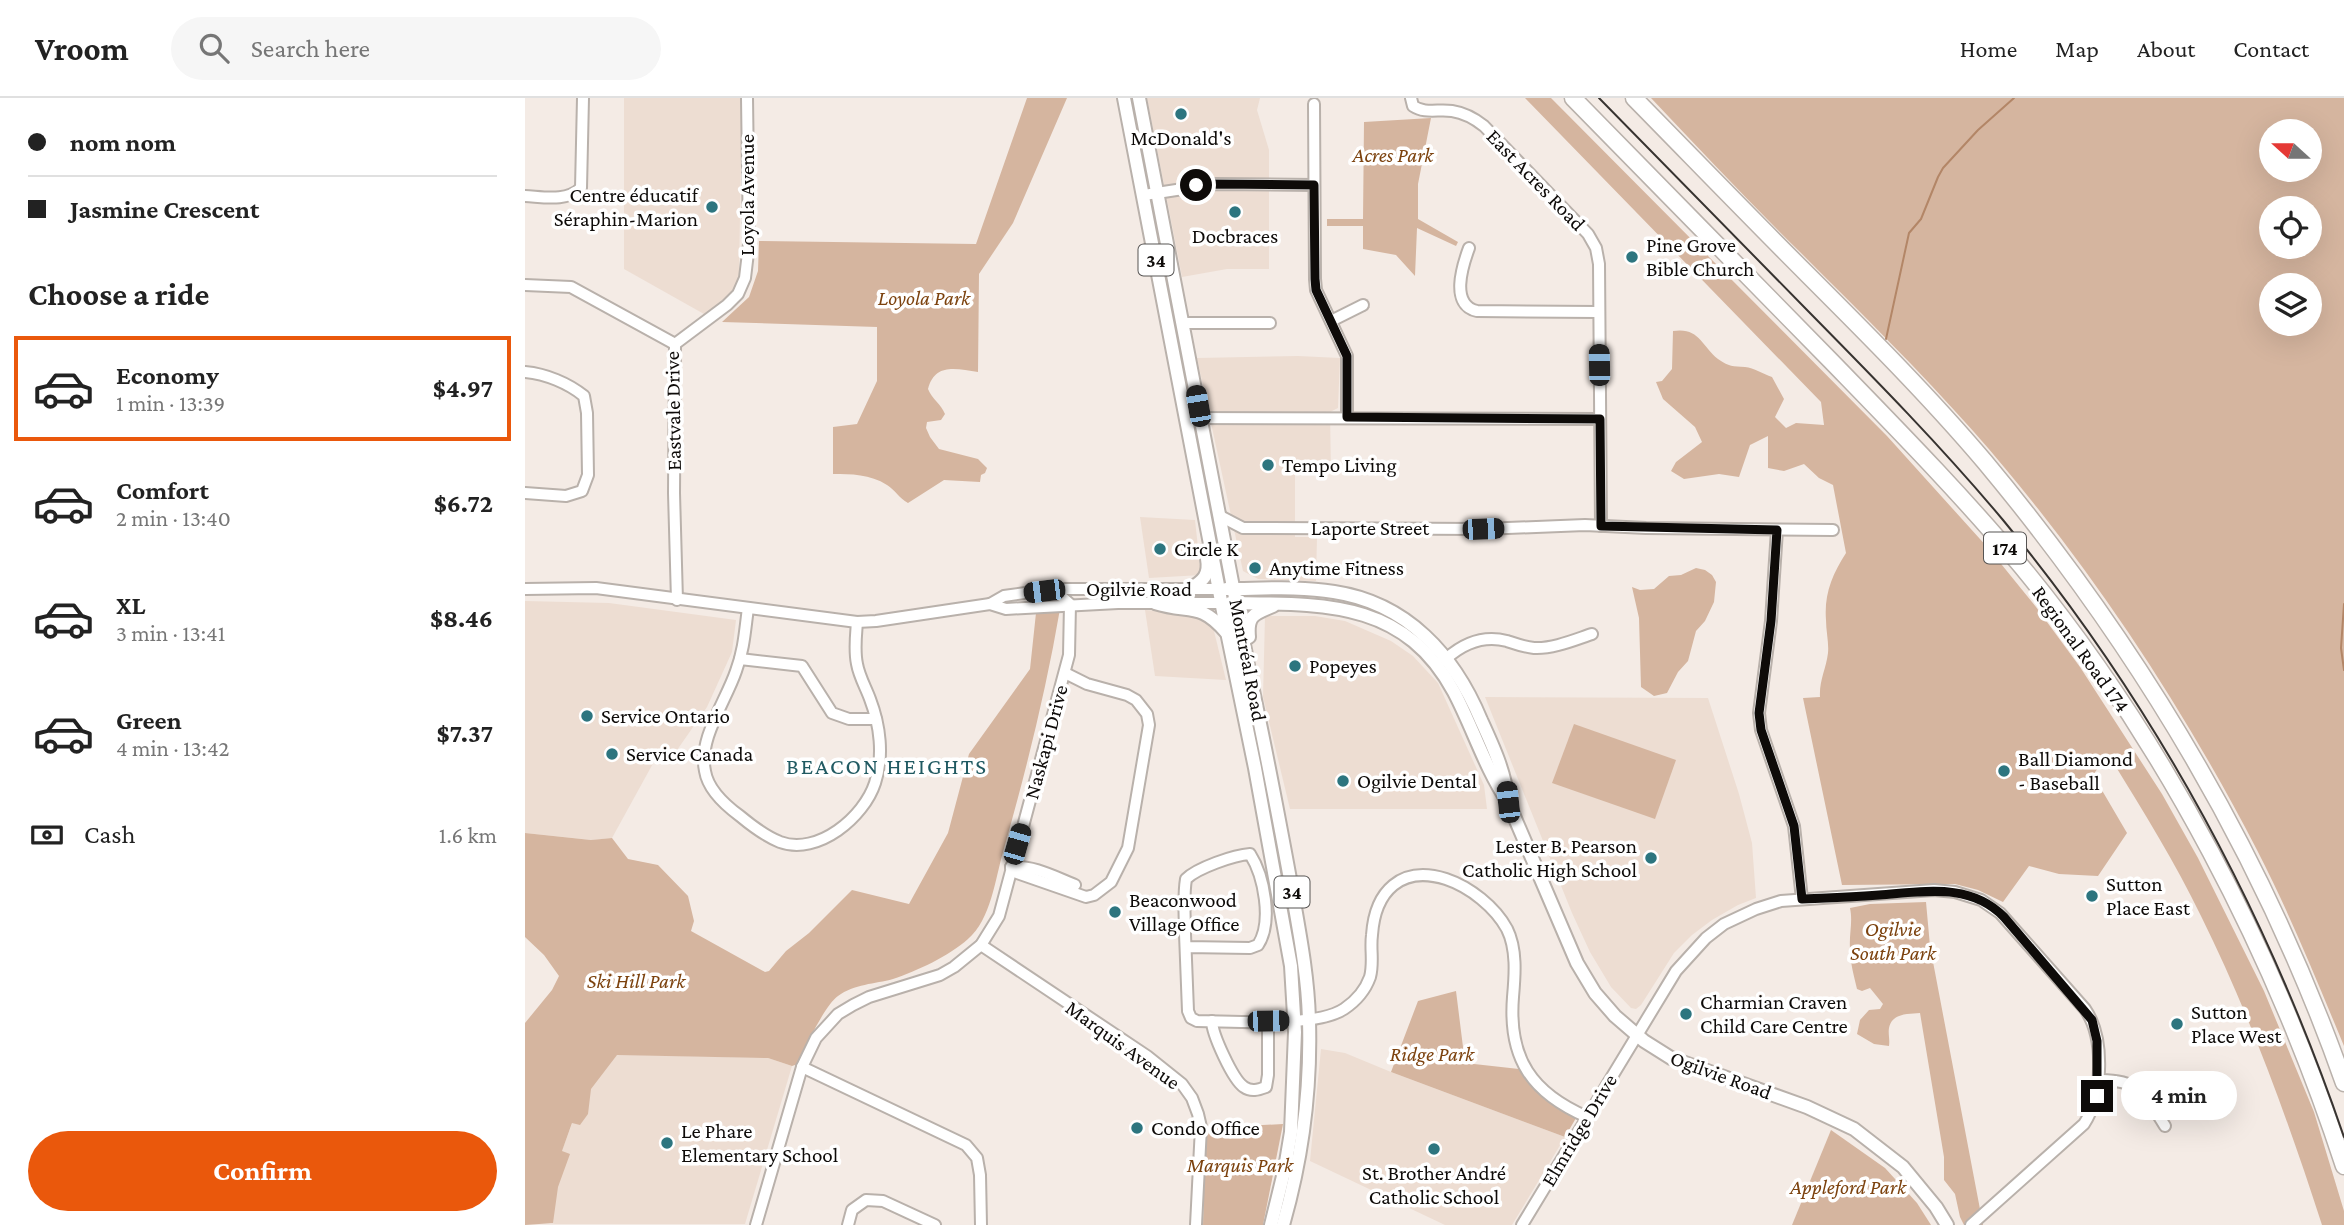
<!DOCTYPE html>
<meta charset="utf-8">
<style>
body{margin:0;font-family:"Crimson Pro",serif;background:#f6f6f6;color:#222;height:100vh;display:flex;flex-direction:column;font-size:26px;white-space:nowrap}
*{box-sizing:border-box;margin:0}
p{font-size:23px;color:#767676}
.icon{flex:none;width:38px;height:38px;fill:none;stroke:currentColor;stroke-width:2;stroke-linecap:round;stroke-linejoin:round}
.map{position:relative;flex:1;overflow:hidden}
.sheet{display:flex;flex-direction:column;background:#fff;width:525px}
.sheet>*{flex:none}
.banner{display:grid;align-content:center;height:154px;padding:0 28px;background:#fff}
.needle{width:46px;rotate:291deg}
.buttons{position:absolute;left:1734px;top:21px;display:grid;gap:14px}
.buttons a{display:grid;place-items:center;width:63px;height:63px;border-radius:50%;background:#fff;box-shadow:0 7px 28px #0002;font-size:35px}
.end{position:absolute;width:32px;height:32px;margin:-16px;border:9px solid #0e0b09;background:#fff;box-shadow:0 0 0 4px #fff}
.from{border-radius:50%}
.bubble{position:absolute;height:49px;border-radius:24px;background:#fff;box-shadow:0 7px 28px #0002;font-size:23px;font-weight:700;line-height:49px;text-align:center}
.car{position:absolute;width:21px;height:42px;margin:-21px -10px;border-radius:9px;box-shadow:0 0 5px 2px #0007;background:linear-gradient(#222 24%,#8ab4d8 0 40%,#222 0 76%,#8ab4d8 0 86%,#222 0)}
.banner b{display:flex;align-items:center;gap:24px;height:66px;font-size:26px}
.banner b+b{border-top:2px solid #e0e0e0}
.banner i{width:18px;height:18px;background:#222}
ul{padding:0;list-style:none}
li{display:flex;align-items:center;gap:21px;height:105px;margin:0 14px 10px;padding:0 14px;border:4px solid transparent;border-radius:0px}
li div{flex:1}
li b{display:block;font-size:26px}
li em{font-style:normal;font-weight:700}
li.active{border-color:#ea580c}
li>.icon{width:63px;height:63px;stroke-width:1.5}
h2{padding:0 28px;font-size:32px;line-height:84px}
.pay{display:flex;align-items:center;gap:18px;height:77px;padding:0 28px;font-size:26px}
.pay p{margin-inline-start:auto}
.action{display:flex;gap:14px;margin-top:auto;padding:14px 28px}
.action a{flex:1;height:80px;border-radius:42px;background:#ea580c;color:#fff;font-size:28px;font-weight:700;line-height:80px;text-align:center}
header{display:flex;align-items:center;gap:42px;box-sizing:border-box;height:98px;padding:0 35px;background:#fff;border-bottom:2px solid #e0e0e0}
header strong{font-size:33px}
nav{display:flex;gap:38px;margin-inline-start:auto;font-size:24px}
.search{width:490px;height:63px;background:#f6f6f6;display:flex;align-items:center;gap:18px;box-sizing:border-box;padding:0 24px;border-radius:38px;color:#767676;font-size:26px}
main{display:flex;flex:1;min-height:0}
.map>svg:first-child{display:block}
</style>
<header>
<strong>Vroom</strong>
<div class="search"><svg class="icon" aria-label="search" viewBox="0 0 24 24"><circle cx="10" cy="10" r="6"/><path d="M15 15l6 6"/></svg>Search here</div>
<nav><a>Home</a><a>Map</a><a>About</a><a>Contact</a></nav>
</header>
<main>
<section class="sheet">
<div class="banner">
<b><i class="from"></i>nom nom</b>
<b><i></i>Jasmine Crescent</b>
</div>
<h2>Choose a ride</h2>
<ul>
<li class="active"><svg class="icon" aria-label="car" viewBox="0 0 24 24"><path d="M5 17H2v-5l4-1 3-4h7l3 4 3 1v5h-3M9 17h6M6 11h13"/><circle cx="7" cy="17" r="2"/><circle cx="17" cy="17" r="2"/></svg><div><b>Economy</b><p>1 min · 13:39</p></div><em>$4.97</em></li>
<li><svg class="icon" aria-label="car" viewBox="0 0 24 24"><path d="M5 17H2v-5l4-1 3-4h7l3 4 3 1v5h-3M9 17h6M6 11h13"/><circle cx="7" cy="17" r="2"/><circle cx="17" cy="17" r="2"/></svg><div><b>Comfort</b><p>2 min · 13:40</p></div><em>$6.72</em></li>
<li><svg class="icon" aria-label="car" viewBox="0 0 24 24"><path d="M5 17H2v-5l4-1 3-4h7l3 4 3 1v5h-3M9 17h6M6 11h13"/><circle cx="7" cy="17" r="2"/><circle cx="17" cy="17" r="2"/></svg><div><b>XL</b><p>3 min · 13:41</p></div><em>$8.46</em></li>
<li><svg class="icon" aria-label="car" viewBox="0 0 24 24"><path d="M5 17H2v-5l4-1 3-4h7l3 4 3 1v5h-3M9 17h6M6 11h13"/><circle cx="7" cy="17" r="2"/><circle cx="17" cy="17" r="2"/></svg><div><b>Green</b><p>4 min · 13:42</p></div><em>$7.37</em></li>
</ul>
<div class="pay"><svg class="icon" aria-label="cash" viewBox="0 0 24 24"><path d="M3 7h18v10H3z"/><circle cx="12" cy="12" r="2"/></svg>Cash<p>1.6 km</p></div>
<div class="action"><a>Confirm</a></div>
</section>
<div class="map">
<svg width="1819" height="1127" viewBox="0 0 1819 1127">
<rect width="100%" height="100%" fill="#f4ebe5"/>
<!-- built -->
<g fill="#edddd2">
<path d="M99,0H217L214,177L211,188L200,203L179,216L99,171Z"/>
<path d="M622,0H735L732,12L744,52V171H702L657,179Z"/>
<path d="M773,258L815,260L813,310L805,314L806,376H770V439H792L791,483L733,481L718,473L672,260Z"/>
<path d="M615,419L670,422L676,477L624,480Z"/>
<path d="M0,503L84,505L211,522L207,554L182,609L143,665L131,660L87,740L67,742L0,735Z"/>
<path d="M620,512L673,516L688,529L701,582L630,578Z"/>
<path d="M740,518H790L820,523L866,543L888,558L913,585L959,687L962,711H765L738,599Z"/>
<path d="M960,599L1183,600L1214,696L1227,745L1231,800L1213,807L1187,822L1167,837L1149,855L1116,907L1111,911L1106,910L1086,889L1065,854L1047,815Z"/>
<path d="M796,951L820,955L866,974L1040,1039L987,1127H920L785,1063Z"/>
<path d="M73,956L243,960L267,968L220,1126H30L11,1122Z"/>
</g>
<!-- green -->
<g fill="#d5b59f" fill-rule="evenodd">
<path d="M502,0H542L488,125L454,176L453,274C432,271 410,264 403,291C407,301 416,306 420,316L416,322L402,324L401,330L405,339L414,351L453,361L462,370L460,375L456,377L455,384L419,382L383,405C374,400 370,392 362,387C345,376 326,376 308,376V329L332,326L352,283V229L197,224L224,199L233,173L234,143L451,146Z"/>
<path d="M1000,0H1026L1362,338L1464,451L1511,509L1555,569L1637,696L1673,760L1739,893L1789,1014L1819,1113V1127H1797C1763,1022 1725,917 1676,818C1649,762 1615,708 1583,656L1568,677L1602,735L1573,778L1534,776L1504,768L1478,804L1453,792L1430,786L1317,787L1278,600L1295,599C1294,583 1301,571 1303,555C1304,545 1301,533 1301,522C1299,496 1307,477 1321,455L1308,387L1294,380L1279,366L1259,373L1243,370V338L1225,347L1214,379L1194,376L1159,381L1146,373L1151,364L1177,344L1170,329L1138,301L1131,284L1137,283L1147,271L1148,233C1174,229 1176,247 1193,261C1204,269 1208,268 1220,269C1229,270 1238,276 1247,279L1259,301L1250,319L1261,330L1271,325L1299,327L1296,304Z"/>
<path d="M1126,0H1819V948C1792,883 1765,816 1732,752C1655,603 1560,460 1449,334C1394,272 1334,213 1275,154C1224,104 1175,52 1126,0ZM1785,33V72H1746V33ZM1785,110V149H1746V110ZM1785,187V226H1746V187Z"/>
<path d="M906,20L893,86V121L933,144L931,148L892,130L890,178L871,157L838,151V128H802V121H838L839,24Z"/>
<path d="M1171,470L1180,472L1187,477L1191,484L1189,504L1180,523L1171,533L1163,563L1153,574L1142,595L1129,598L1116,589L1114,520L1107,489L1115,492L1129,491L1144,478L1156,477Z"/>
<path d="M535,511C521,593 501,673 478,754C470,782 466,821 443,841C424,858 392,873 368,881C350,886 329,886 313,898C300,907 279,951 273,966L267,968L243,960L92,957L66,991L63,1016L55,1027L47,1025L37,1053L45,1056L33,1089L28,1125L0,1127V925L27,892L34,878L19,857L0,839V735L66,742L87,740L103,761L133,767L163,798L169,823L166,833L240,874L244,873L261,853L284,835L327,792L384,806L423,735L444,656L505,571L511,515Z"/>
<path d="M1049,626L1151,662L1130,721L1027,685Z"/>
<path d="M1401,804L1405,848L1458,1127H1439L1435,1119L1430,1096L1419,1082V1059L1395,915C1383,916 1367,915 1364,930C1363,936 1365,941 1364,948L1349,946L1332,936L1335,922L1344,912L1355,911L1358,906L1345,890L1337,893L1332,891C1329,878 1325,864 1325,850C1324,836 1328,824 1325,810L1345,806Z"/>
<path d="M931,893L940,965L994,971L1019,1001L1051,1020L1040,1039L866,974L893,903Z"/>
<path d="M758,1026L738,1127H678L681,1030Z"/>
<path d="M1306,1032L1360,1070L1392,1105L1406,1127H1267Z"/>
</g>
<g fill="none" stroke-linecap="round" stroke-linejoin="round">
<!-- stream -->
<g stroke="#b38667" stroke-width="2">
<path d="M1361,241L1384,135L1396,121L1413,79L1418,70L1453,32L1489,0"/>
<path d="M1819,506L1816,550L1819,572"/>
</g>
<!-- minor casing -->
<g stroke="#b9b1ab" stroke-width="14">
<g id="minor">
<path d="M886,0L888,8C900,16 913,11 927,13C940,15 949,20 959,28L1063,136L1071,150L1074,166L1076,428"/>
<path d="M789,6L790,181L791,192L822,258V319"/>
<path d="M619,97L690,86L789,87"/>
<path d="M0,98C19,99 41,104 56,90L58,0"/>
<path d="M944,150C937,169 925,207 952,213L1073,214"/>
<path d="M0,187L46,189L150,246"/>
<path d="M806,223L838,207"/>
<path d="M658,225H745"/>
<path d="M150,246L202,207L213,196L220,180L224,146L222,0"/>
<path d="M150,246L149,395L152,502"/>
<path d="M0,274C21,276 43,285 59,298L62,315L63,377L57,393L41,398L0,395"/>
<path d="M661,320L1075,321"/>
<path d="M695,418L718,430L958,431L1060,427L1121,430L1308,432"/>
<path d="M1252,432L1246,523L1234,615L1236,632L1269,728L1277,801"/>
<path d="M0,491L71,490L332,524L351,523L465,506L481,511L593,505H696"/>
<path d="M465,506L479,498L528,491H694"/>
<path d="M223,510C220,532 219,552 211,573C201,603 173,641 180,673C183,692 200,707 215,718C227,728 240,738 255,744C293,758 339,719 350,685C359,658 355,627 345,601C341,590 334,578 332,566C329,552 331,538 332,524"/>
<path d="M922,560C939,545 959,537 982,543C991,546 999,549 1009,550C1028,551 1049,542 1067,536"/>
<path d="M215,561L277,568L307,615L324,621H351"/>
<path d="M486,769L492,775L561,799L569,797L586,784L603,750L624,627L622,616L611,602L602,597L562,586L540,575"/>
<path d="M486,769C508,767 530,779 550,787"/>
<path d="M456,847L622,958L657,986L667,1000L673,1016L676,1029L671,1127"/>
<path d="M661,849L725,850L733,847C748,824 739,778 725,756C709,757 672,770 661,781C658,799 660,818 660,836C661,862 662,888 663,913L666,920L672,923C707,923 790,930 819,911C831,903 840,893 845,879C849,864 845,851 847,837C850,793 876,767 921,781C945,789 970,809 982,831C992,851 990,877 988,899C983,961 1007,995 1062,1019"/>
<path d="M687,923C687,936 708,982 719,989C726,994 733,992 741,989L743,977V923"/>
<path d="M277,969L441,1047L452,1060L455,1077L456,1127"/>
<path d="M1573,982C1614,981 1620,996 1640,1028"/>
<path d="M231,1127L277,969L291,940L313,916L328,907L344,899L415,877L429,869L456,847L474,818L544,557L545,506L528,491"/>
<path d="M323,1127L327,1112L341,1102L358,1103L410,1127"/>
<path d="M997,1127L1151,873L1181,840L1199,826L1231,811L1256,803L1409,792L1430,794L1456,802L1475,815L1560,911C1580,940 1578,997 1559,1026L1446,1127"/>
</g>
</g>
<!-- major casing -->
<g stroke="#b9b1ab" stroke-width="16">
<g id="major">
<path d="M599,0L702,534L730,670L766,868L770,934L766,1034L760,1070L746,1127"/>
<path d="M614,0L727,588C741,652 753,716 765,781C773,828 783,875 784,923C786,992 777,1061 758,1127"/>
<path d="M665,491C678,483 685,477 682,461"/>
<path d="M701,491C736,491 774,488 809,494C882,505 929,557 956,622C968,648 980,674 983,703"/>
<path d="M630,505C665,516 674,503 701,534"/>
<path d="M705,505C796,506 879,501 929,594C948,630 960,670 983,704L1052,865L1070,895L1090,918L1119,943L1146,960L1282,1009L1329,1031L1378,1069L1411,1109L1422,1127"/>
<path d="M724,539C722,517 729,516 748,508"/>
</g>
</g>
<!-- highway casing -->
<g stroke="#b9b1ab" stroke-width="19">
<g id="highway">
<path d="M1048,0C1134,88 1220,175 1306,263C1371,330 1437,397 1497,469C1640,643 1749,854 1819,1068"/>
<path d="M1109,0C1167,59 1224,118 1282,176C1343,237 1404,298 1460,364C1614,549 1739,758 1819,985"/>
</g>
</g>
<!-- minor -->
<use href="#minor" stroke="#fff" stroke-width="10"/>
<!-- major -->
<use href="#major" stroke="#fff" stroke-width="12"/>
<!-- highway -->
<use href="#highway" stroke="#fff" stroke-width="16"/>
<!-- tram -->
<path stroke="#373330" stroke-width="2" d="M1074,0C1143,71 1213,142 1283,213C1350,281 1417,349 1478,422C1630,606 1742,814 1819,1039"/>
</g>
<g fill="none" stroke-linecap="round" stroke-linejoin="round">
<!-- route -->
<path stroke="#0e0b09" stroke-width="9" d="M671,87L690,86L789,87L790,181L791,192L822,258V319L1075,321L1076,428L1252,432L1246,523L1234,615L1236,632L1269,728L1277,801C1303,800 1329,799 1354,797C1398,794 1445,784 1479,819L1567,922L1572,943V998"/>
</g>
<!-- markers -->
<g fill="#2d757f" stroke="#fff" stroke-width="2.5">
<circle cx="656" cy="16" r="7"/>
<circle cx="187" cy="109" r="7"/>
<circle cx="710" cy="114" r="7"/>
<circle cx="1107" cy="159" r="7"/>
<circle cx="743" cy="367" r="7"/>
<circle cx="635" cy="451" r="7"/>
<circle cx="730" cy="470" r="7"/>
<circle cx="770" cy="568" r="7"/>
<circle cx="62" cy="618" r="7"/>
<circle cx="87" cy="656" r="7"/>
<circle cx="1479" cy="673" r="7"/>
<circle cx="818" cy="683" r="7"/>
<circle cx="1126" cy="760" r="7"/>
<circle cx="1567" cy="798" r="7"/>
<circle cx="590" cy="814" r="7"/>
<circle cx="1161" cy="916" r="7"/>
<circle cx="1652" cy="926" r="7"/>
<circle cx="612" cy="1030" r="7"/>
<circle cx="142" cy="1045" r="7"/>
<circle cx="909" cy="1051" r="7"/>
</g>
<g text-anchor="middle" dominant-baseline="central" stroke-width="7" stroke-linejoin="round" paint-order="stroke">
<!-- shield labels -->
<g fill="#fff" stroke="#565453" stroke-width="2">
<rect x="613.5" y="146.5" width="35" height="31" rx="5"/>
<rect x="1459" y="434.5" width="42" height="31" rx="5"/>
<rect x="749.5" y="778.5" width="35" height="31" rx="5"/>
</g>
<g font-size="19" font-weight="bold" fill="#0e0b09">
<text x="631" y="162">34</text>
<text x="1480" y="450">174</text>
<text x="767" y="794">34</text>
</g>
<!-- poi labels -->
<g font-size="21" fill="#0e0b09" stroke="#fff" text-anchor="start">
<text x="656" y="40" text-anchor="middle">McDonald's</text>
<text x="173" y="97" text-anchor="end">Centre éducatif<tspan x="173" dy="24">Séraphin-Marion</tspan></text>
<text x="710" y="138" text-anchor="middle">Docbraces</text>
<text x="1121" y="147">Pine Grove<tspan x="1121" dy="24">Bible Church</tspan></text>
<text x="757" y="367">Tempo Living</text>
<text x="649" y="451">Circle K</text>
<text x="744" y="470">Anytime Fitness</text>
<text x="784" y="568">Popeyes</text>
<text x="76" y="618">Service Ontario</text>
<text x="101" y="656">Service Canada</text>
<text x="1493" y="661">Ball Diamond<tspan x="1493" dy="24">- Baseball</tspan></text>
<text x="832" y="683">Ogilvie Dental</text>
<text x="1112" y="748" text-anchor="end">Lester B. Pearson<tspan x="1112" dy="24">Catholic High School</tspan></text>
<text x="1581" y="786">Sutton<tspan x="1581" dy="24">Place East</tspan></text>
<text x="604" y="802">Beaconwood<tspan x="604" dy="24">Village Office</tspan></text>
<text x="1175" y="904">Charmian Craven<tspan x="1175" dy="24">Child Care Centre</tspan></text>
<text x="1666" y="914">Sutton<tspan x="1666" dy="24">Place West</tspan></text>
<text x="626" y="1030">Condo Office</text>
<text x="156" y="1033">Le Phare<tspan x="156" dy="24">Elementary School</tspan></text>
<text x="909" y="1075" text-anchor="middle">St. Brother André<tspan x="909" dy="24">Catholic School</tspan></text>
</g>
<!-- park labels -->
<g font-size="21" font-style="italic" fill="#7c420e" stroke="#fff">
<text x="868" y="57">Acres Park</text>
<text x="399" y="200">Loyola Park</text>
<text x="1368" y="831">Ogilvie<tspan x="1368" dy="24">South Park</tspan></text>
<text x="111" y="883">Ski Hill Park</text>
<text x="907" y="956">Ridge Park</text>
<text x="715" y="1067">Marquis Park</text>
<text x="1323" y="1089">Appleford Park</text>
</g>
<!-- street labels -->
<g font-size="21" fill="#0e0b09" stroke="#fff">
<text transform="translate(1011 82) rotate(46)">East Acres Road</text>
<text transform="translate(222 97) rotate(-90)">Loyola Avenue</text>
<text transform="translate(148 313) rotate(-91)">Eastvale Drive</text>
<text x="845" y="430">Laporte Street</text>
<text x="614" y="491">Ogilvie Road</text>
<text transform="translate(1556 551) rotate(54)">Regional Road 174</text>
<text transform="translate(723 562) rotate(79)">Montréal Road</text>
<text transform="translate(521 644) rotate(-75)">Naskapi Drive</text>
<text transform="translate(598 947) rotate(36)">Marquis Avenue</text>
<text transform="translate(1196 977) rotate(20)">Ogilvie Road</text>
<text transform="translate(1054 1032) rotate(-59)">Elmridge Drive</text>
</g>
<!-- neighbourhood labels -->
<g font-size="23" letter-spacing="2" fill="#215a62" stroke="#fff">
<text x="362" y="668">BEACON HEIGHTS</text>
</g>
</g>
</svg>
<div class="buttons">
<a><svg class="needle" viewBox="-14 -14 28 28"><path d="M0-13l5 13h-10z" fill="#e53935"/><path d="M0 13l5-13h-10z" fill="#767676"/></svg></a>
<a><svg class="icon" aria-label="locate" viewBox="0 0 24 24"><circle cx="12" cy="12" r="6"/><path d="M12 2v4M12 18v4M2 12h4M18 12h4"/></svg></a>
<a><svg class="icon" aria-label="layers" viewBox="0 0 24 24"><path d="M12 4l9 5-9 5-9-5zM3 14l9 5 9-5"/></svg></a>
</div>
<i class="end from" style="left:671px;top:87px"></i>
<i class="end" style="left:1572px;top:998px"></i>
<div class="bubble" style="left:1596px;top:973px;width:116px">4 min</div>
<i class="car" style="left:1074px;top:267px;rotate:359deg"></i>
<i class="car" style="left:673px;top:308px;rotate:350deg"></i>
<i class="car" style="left:958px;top:431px;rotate:88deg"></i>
<i class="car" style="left:519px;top:493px;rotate:263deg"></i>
<i class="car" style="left:983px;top:704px;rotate:354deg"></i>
<i class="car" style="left:492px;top:746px;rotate:16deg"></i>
<i class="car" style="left:743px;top:923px;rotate:89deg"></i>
</div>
</main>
